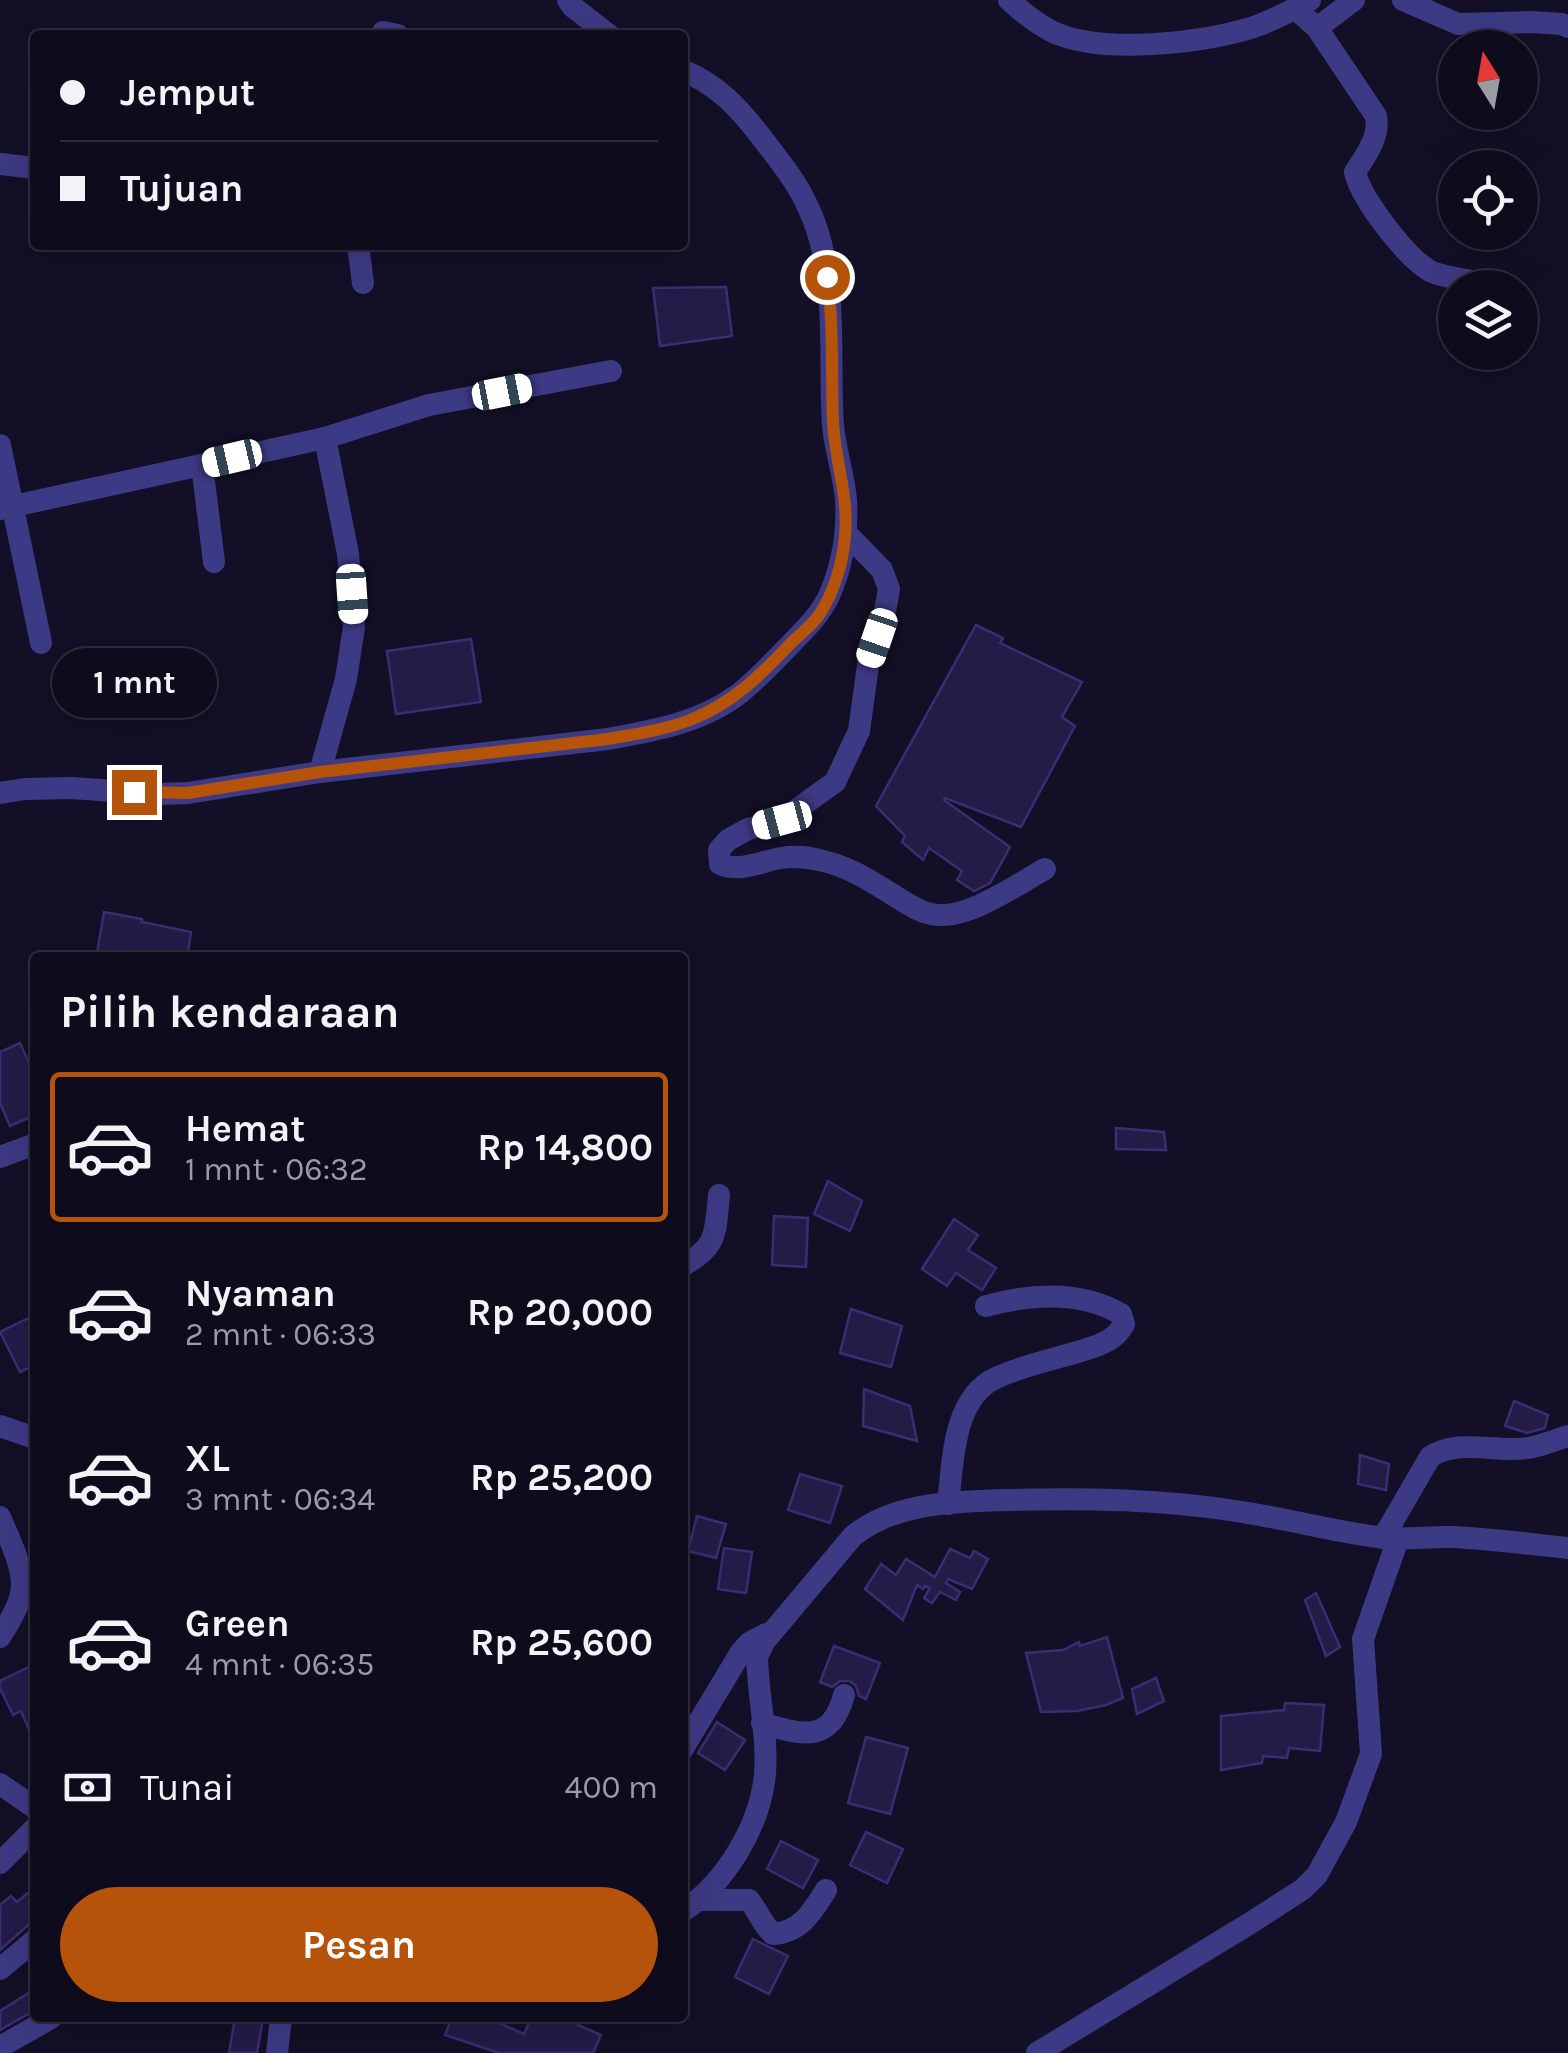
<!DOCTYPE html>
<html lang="id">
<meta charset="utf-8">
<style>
body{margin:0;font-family:Karla,sans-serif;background:#171425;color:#f1f3f6;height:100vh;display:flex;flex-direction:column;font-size:38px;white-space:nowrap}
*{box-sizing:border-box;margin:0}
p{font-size:32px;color:#9b9ba3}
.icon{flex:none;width:55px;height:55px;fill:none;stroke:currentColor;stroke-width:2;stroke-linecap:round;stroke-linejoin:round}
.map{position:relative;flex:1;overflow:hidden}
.details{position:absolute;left:30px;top:952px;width:658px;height:1070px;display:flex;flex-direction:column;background:#0e0b1c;border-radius:10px;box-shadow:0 10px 40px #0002,0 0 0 2px #2e2b3b}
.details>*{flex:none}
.guide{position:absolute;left:30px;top:30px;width:658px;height:220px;border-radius:10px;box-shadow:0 10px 40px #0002,0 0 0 2px #2e2b3b;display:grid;align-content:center;height:220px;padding:0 30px;background:#0e0b1c}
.needle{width:65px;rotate:349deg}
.buttons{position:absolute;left:1438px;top:30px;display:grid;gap:20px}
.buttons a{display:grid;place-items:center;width:100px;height:100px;border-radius:50%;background:#0e0b1c;box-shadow:0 10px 40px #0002,0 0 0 2px #2e2b3b;font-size:50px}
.end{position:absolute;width:45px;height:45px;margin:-22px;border:12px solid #b45309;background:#fff;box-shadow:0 0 0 5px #fff}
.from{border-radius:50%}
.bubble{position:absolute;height:70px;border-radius:35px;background:#0e0b1c;box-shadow:0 10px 40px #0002,0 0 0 2px #2e2b3b;font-size:32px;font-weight:700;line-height:70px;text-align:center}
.car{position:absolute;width:30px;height:60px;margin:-30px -15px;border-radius:12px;box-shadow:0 0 8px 2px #0007;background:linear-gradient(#fff 24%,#345 0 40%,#fff 0 76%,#345 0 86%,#fff 0)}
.guide b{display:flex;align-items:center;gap:35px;height:95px;font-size:38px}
.guide b+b{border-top:2px solid #2e2b3b}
.guide i{width:25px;height:25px;background:#f1f3f6}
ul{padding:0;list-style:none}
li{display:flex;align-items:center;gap:30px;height:150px;margin:0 20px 15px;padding:0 10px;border:5px solid transparent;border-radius:10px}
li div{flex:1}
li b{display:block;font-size:38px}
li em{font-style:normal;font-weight:700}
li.current{border-color:#b45309}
li>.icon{width:90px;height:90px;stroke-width:1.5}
h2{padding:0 30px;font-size:45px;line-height:120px}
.pay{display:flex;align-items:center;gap:25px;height:110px;padding:0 30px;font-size:38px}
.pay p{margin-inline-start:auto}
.action{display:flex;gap:20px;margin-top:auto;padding:20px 30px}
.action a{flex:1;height:115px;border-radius:60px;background:#b45309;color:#fff;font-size:40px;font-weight:700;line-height:115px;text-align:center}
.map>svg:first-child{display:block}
</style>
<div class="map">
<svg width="1568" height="2053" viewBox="0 0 1568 2053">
<rect width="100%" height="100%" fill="#130f26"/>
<!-- building -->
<g fill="#241b47" stroke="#3b2d73" stroke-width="2.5">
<path d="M726,287L732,336L660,346L653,288Z"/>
<path d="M976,625L1003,638L1000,643L1082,682L1062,717L1075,726L1021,827L945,798L944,800L1010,847L990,883L974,891L957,880L962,871L929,848L923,860L902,842L905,836L876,806Z"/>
<path d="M471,639L481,702L396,714L387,651Z"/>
<path d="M104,912L142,919V922L191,932L187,958H125L97,953Z"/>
<path d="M20,1043L35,1077V1115L10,1126L0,1103V1052Z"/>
<path d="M1116,1128L1164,1132L1166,1150L1116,1149Z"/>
<path d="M828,1181L862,1201L850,1231L814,1214Z"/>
<path d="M774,1216L808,1218L806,1267L772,1265Z"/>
<path d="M954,1219L978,1235L968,1250L996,1268L982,1290L956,1273L947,1286L922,1269Z"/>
<path d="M851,1309L902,1326L891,1367L840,1353Z"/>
<path d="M35,1315V1365L20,1372L0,1332Z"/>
<path d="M864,1389L910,1406L917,1441L863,1426Z"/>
<path d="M1514,1401L1548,1415L1545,1428L1527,1433L1505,1426Z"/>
<path d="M1360,1455L1389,1464L1386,1490L1358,1484Z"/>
<path d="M800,1474L842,1486L830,1523L788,1510Z"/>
<path d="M697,1516L726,1524L716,1558L688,1551Z"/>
<path d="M724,1548L752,1552L746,1593L718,1589Z"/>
<path d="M950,1549L970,1558L974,1551L988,1559L972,1589L948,1579L946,1583L960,1592L956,1600L940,1592L932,1603L924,1598L930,1588L925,1586L923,1589L917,1585L903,1620L865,1589L881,1564L896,1575L906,1559L935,1577Z"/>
<path d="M1316,1593L1340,1647L1326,1656L1305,1600Z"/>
<path d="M1107,1637L1123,1698L1106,1705L1077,1711L1041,1712L1026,1653L1063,1650L1079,1642L1080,1646Z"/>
<path d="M834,1646L880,1663L866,1699L859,1696L856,1686L850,1681H840L832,1687L820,1682Z"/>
<path d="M35,1664V1744L21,1711L13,1715L0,1688V1681Z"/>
<path d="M1156,1678L1164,1701L1137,1714L1132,1689Z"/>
<path d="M1285,1703L1324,1705L1320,1751L1289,1748L1287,1758L1263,1756L1262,1763L1221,1770V1716L1284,1710Z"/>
<path d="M717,1722L745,1740L725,1770L698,1753Z"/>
<path d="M866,1737L908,1748L890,1814L848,1803Z"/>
<path d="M866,1832L903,1849L887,1883L850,1865Z"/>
<path d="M781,1841L818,1860L803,1888L767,1869Z"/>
<path d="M35,1887V1919L0,1950V1905L11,1896L17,1902Z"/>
<path d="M753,1939L788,1956L769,1994L735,1977Z"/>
<path d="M35,1989V2010L0,2030V2011Z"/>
<path d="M235,2018H263L257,2053H229Z"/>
<path d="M452,2018H488L524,2034L531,2018H581L578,2025L601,2035L593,2053H499L445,2035Z"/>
</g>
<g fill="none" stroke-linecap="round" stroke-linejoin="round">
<!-- minor -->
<g stroke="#3d3a85" stroke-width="22">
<path d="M568,0L573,7L609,35"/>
<path d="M1009,0C1022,12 1037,24 1053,32C1103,55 1202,43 1254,27C1273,20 1293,10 1310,0"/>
<path d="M1403,0L1458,24L1531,22L1562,24L1568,27"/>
<path d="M1296,9L1317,28L1376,116C1380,137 1366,155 1355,172C1361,199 1406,257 1430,271C1443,278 1489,283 1507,288"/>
<path d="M1317,28L1354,0"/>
<path d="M383,32L398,35"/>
<path d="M0,164L35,168"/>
<path d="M358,245L363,283"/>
<path d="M0,445L41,643"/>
<path d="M202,465L214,562"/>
<path d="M0,509L325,438L429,405L611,371"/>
<path d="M846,533L882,570L889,589L884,617L869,658L859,731L835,782L782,820L748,829L728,840L719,850L720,864C738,873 762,861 781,858C793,856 807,857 819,860C845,865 868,879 890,893C902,900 916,911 931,914C965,922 1016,885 1045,869"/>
<path d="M320,772L346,679L354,627L348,554L325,438"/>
<path d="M0,793L25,789L72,788L156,794L188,793L320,772L608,739C652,731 699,723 736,696C755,682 770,665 786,649C802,632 819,617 829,596C842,566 848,533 846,500C844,475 835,450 833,425C828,352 840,275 808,207C797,182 779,160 762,138C740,109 717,84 682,70"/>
<path d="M0,1157L35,1144"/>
<path d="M682,1266C718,1247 715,1233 719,1195"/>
<path d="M0,1426L35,1438"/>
<path d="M948,1504C953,1464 952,1398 996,1378C1025,1364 1057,1359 1087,1349C1103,1344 1116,1339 1124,1324L1121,1314C1080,1290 1030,1294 986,1306"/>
<path d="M0,1517C9,1539 26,1570 21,1594C18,1609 8,1624 0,1637"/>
<path d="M762,1723C802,1735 831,1744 844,1695"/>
<path d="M682,1750L741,1652L749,1643L766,1634"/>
<path d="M0,1784L35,1808"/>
<path d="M0,1863L35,1828"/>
<path d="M700,1900H749C758,1911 762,1924 773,1934C801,1932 812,1912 826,1890"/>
<path d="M682,1912C725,1883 760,1827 765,1774C768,1736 758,1696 757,1657L764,1642L853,1536C895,1502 954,1502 1006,1500C1086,1498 1164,1499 1242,1512C1288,1519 1332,1531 1378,1537C1402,1541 1429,1536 1454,1537C1492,1539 1530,1544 1568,1548"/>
<path d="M0,1969L35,1940"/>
<path d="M0,2047L51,2018"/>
<path d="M277,2053L281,2018"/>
<path d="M1037,2053L1252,1922L1303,1889L1317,1875L1346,1822L1371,1754L1363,1639L1398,1539L1383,1538L1430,1457C1457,1438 1496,1453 1528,1448C1541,1446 1555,1440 1568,1436"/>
</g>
</g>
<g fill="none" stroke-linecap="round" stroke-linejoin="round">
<!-- route -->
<path stroke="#b45309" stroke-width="12" d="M134,792L188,793L320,772L608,739C635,734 664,730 690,720C732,704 762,674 792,642C801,634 812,625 819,615C834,593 843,562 845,536C849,497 835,461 833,422C831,374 834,325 827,277"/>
</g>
</svg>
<div class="buttons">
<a><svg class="needle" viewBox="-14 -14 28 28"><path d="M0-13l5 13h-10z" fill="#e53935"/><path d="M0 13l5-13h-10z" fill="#9b9ba3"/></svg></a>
<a><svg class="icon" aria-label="locate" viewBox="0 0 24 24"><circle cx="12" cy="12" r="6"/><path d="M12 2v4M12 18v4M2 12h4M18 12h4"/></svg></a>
<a><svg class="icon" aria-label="layers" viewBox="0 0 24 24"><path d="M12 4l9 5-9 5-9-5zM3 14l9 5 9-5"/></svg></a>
</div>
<i class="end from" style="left:827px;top:277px"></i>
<i class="end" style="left:134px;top:792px"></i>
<div class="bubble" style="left:52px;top:648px;width:165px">1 mnt</div>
<i class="car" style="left:502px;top:392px;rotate:79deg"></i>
<i class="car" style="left:232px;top:458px;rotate:257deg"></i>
<i class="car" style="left:352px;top:594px;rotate:176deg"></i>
<i class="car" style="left:877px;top:638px;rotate:199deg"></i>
<i class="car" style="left:782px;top:820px;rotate:255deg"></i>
<div class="guide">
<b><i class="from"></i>Jemput</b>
<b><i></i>Tujuan</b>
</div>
<section class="details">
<h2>Pilih kendaraan</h2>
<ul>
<li class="current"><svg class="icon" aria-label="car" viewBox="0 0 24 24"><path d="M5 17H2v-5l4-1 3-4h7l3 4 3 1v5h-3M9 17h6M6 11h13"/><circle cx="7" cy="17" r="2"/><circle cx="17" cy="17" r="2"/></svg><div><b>Hemat</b><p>1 mnt · 06:32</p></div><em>Rp 14,800</em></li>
<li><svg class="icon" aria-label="car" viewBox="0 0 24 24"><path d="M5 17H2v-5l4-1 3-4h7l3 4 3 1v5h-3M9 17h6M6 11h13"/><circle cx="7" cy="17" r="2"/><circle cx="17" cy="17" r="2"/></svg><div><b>Nyaman</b><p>2 mnt · 06:33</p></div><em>Rp 20,000</em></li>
<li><svg class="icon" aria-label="car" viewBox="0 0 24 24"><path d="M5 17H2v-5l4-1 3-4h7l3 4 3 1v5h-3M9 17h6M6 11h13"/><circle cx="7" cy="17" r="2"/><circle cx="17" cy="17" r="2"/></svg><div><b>XL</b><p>3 mnt · 06:34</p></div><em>Rp 25,200</em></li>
<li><svg class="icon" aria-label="car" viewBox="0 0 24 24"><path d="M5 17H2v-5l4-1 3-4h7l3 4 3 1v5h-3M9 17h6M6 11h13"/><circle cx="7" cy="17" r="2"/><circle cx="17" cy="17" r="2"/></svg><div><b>Green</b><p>4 mnt · 06:35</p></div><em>Rp 25,600</em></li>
</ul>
<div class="pay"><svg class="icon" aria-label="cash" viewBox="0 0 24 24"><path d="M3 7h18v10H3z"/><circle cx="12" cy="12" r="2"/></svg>Tunai<p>400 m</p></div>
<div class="action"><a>Pesan</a></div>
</section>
</div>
